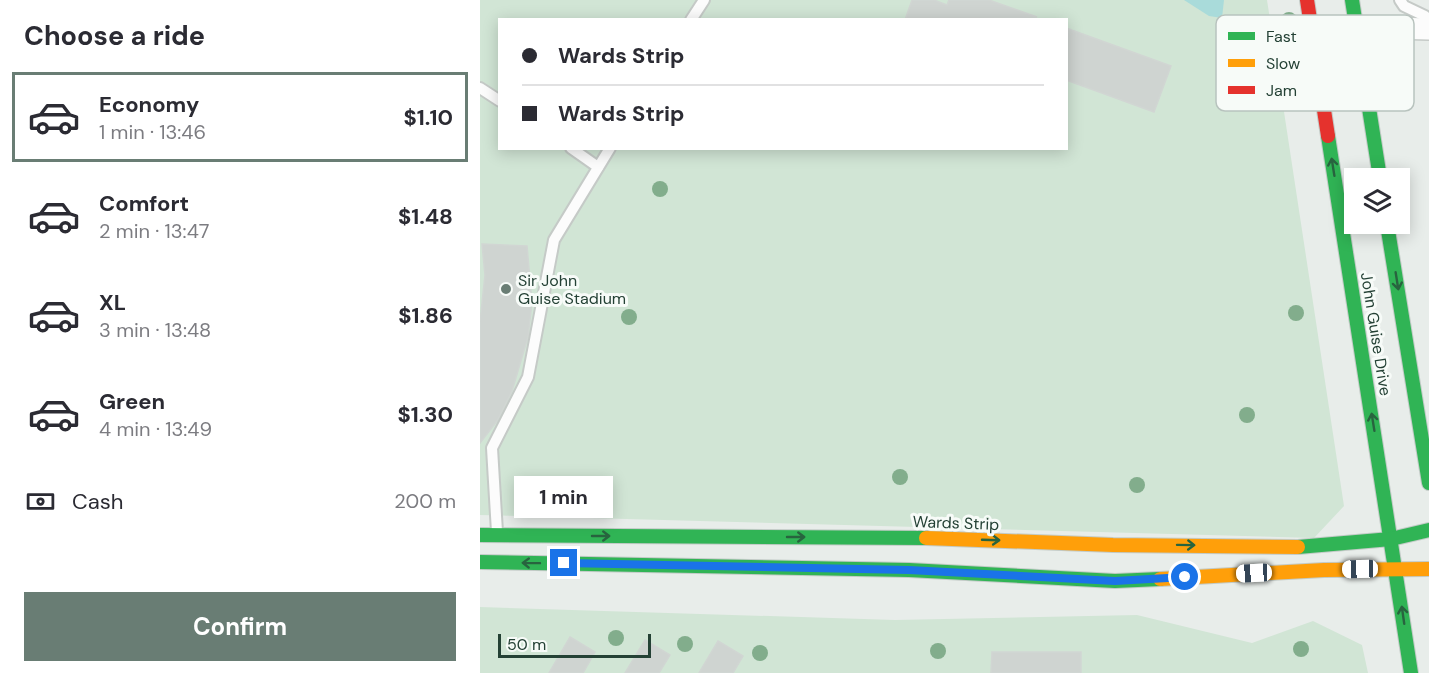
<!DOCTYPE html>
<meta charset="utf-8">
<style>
body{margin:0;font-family:"DM Sans",sans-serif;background:#f2f2f3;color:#2b2b33;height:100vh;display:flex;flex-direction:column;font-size:22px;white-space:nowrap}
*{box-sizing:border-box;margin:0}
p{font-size:20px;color:#7c7c81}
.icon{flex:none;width:33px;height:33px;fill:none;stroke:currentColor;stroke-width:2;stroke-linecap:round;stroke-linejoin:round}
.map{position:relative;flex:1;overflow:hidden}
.sheet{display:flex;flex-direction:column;background:#fff;width:480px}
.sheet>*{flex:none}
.banner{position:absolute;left:18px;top:18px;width:570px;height:132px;border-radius:0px;box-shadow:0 3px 15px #0003;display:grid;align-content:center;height:132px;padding:0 24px;background:#fff}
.tools{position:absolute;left:864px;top:168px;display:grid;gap:12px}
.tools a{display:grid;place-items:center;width:66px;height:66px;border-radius:0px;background:#fff;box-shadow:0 3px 15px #0003;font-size:30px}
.scale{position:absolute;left:18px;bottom:15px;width:153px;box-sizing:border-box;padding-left:6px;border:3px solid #244135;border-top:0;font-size:16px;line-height:21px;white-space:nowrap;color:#244135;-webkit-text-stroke:4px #f7fbf8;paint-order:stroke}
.end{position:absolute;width:27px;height:27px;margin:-14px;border:8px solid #1a73e8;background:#fff;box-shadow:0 0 0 3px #fff}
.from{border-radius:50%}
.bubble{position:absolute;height:42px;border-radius:0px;background:#fff;box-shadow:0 3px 15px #0003;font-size:20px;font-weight:700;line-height:42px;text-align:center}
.car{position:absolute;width:18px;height:36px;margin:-18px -9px;border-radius:8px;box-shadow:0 0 4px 2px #0007;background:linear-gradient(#fff 24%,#345 0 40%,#fff 0 76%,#345 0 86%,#fff 0)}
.banner b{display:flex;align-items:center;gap:21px;height:57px;font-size:22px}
.banner b+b{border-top:2px solid #e1e1e2}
.banner i{width:15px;height:15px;background:#2b2b33}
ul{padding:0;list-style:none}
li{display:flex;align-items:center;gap:18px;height:90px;margin:0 12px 9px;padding:0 12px;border:3px solid transparent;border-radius:0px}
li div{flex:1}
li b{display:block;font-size:22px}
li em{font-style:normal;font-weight:700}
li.on{border-color:#697d74}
li>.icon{width:54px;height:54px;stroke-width:1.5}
h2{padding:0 24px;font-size:27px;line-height:72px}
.pay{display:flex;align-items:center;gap:15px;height:66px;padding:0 24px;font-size:22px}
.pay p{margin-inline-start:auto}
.cta{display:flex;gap:12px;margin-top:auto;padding:12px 24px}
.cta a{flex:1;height:69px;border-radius:0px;background:#697d74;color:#fff;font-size:24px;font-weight:700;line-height:69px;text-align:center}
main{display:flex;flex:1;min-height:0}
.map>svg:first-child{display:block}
</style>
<main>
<section class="sheet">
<h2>Choose a ride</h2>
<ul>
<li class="on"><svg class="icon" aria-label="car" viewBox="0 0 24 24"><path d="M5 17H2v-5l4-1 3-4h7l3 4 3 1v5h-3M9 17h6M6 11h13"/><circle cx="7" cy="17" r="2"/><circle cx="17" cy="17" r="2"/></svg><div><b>Economy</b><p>1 min · 13:46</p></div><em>$1.10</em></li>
<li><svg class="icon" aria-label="car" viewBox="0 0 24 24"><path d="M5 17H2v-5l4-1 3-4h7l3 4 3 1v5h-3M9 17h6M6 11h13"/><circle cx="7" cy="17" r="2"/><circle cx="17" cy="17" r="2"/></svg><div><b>Comfort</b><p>2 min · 13:47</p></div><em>$1.48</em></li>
<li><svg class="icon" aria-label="car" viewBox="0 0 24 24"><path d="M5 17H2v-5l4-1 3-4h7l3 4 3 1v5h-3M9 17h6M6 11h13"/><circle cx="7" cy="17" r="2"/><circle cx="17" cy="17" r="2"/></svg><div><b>XL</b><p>3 min · 13:48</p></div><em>$1.86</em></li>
<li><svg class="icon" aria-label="car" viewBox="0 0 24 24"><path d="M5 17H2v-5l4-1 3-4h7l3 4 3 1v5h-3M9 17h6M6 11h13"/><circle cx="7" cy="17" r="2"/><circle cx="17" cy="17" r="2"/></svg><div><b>Green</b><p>4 min · 13:49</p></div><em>$1.30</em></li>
</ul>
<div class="pay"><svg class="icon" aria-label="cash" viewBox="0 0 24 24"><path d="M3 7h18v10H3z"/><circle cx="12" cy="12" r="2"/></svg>Cash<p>200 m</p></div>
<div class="cta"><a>Confirm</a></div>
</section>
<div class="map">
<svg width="949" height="673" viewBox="0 0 949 673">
<rect width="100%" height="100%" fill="#e8edea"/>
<!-- green -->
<g fill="#d1e5d5" fill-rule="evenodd">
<path d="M0,0H787L864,506L834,538L0,515ZM20,20H586V148H20Z"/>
<path d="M0,607L415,620L657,615L772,643L833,621L882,645L888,673H0Z"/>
</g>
<!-- water -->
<path fill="#a9dbda" d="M704,0H744L742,18L729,16Z"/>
<!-- building -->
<g fill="#cfd4d1" stroke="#d1d6d3" stroke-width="1.5">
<path d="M432,0H454L467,5L469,0H509L557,17L425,20Z"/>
<path d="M586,28L691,66L674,112L586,80Z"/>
<path d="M2,244L47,246L52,303L48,337L32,391L17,421L0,443V322L5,275Z"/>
<path d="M90,637L115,652L103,673H69Z"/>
<path d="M165,640L190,655L179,673H145Z"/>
<path d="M238,641L263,656L253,673H219Z"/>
<path d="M512,652H601V673H511Z"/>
</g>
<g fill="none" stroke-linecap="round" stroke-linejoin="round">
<!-- lane casing -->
<g stroke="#c5cac7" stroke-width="14">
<g id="lane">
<path d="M920,0L924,6L945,16"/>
<path d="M211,20L224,0"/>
<path d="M0,88L20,101"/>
<path d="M91,148L118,167"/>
<path d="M17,532L12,448L48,377L74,240L130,148"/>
</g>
</g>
<!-- street casing -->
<g stroke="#c5cac7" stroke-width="24">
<path id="street" d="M876,27L949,29"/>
</g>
<!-- fast casing -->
<g stroke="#c3cbc7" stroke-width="16">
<g id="fast">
<path d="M872,0L900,178"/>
<path d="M848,136L931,673"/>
<path d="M907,224L949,483"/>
<path d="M0,535L446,538"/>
<path d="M818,547L911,539L949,530"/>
<path d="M0,562L429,570L635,581L680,579"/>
</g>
</g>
<!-- slow casing -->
<g stroke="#c3cbc7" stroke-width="16">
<g id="slow">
<path d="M446,538L633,545L818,547"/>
<path d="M680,579L844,570L949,569"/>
</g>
</g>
<!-- jam casing -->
<g stroke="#c3cbc7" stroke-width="16">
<path id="jam" d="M827,0L848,136"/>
</g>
<!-- lane -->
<use href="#lane" stroke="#fcfcfc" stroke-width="10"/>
<!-- street -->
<use href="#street" stroke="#fcfcfc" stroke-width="21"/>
<!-- fast -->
<use href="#fast" stroke="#30b455" stroke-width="14"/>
<!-- slow -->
<use href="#slow" stroke="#ff9f0a" stroke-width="14"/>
<!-- jam -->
<use href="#jam" stroke="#e5322d" stroke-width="14"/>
</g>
<!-- trees -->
<g fill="#82ad8c">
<circle cx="809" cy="20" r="8"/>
<circle cx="180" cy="189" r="8"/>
<circle cx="816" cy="313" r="8"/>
<circle cx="149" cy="317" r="8"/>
<circle cx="767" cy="415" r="8"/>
<circle cx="420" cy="477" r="8"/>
<circle cx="657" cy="485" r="8"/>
<circle cx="136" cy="638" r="8"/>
<circle cx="205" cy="644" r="8"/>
<circle cx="821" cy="649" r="8"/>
<circle cx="458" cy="651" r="8"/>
<circle cx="280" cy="653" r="8"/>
</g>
<!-- one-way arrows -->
<defs><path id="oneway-shaft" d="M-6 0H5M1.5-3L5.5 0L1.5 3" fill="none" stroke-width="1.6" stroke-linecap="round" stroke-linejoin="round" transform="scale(1.5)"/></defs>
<g stroke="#28643f">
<use href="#oneway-shaft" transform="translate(853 167) rotate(-99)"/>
<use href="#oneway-shaft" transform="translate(917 281) rotate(81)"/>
<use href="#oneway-shaft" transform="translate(893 422) rotate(-99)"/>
<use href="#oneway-shaft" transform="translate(121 536)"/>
<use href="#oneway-shaft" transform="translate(316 537)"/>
<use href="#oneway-shaft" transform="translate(511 540) rotate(2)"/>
<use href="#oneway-shaft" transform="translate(706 545) rotate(1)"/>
<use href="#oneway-shaft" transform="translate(51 563) rotate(-179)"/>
<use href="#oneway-shaft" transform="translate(923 615) rotate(-98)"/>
</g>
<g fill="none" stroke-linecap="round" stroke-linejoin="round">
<!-- route -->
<path stroke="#1a73e8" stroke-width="8" d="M84,563L429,570L635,581L705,577"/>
</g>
<!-- markers -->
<circle fill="#697d74" stroke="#f7fbf8" stroke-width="2" cx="26" cy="289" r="6"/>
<g text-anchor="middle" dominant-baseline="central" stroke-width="6" stroke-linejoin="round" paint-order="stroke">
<!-- poi labels -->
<g font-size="16" fill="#244135" stroke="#f7fbf8" text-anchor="start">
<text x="38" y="280">Sir John<tspan x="38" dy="18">Guise Stadium</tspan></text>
</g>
<!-- street labels -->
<g font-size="16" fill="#244135" stroke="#f7fbf8">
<text transform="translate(896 334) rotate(81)">John Guise Drive</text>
<text transform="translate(476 523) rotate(2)">Wards Strip</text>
</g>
</g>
<!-- legend -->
<rect x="736" y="15" width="198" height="96" rx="9" fill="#f7fbf8" stroke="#b8c3be" stroke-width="1.5"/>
<rect x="748" y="32" width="27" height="8" fill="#30b455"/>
<rect x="748" y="59" width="27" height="8" fill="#ff9f0a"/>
<rect x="748" y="86" width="27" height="8" fill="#e5322d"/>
<g font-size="16" fill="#244135">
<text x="786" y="42">Fast</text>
<text x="786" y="69">Slow</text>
<text x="786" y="96">Jam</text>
</g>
</svg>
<div class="tools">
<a><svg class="icon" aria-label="layers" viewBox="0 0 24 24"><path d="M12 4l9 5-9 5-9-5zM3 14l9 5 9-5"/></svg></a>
</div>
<div class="scale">50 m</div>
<i class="end from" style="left:705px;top:577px"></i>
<i class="end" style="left:84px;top:563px"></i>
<div class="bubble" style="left:34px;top:476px;width:99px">1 min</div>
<i class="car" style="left:880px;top:569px;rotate:269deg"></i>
<i class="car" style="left:774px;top:573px;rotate:267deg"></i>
<div class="banner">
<b><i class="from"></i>Wards Strip</b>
<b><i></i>Wards Strip</b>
</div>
</div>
</main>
